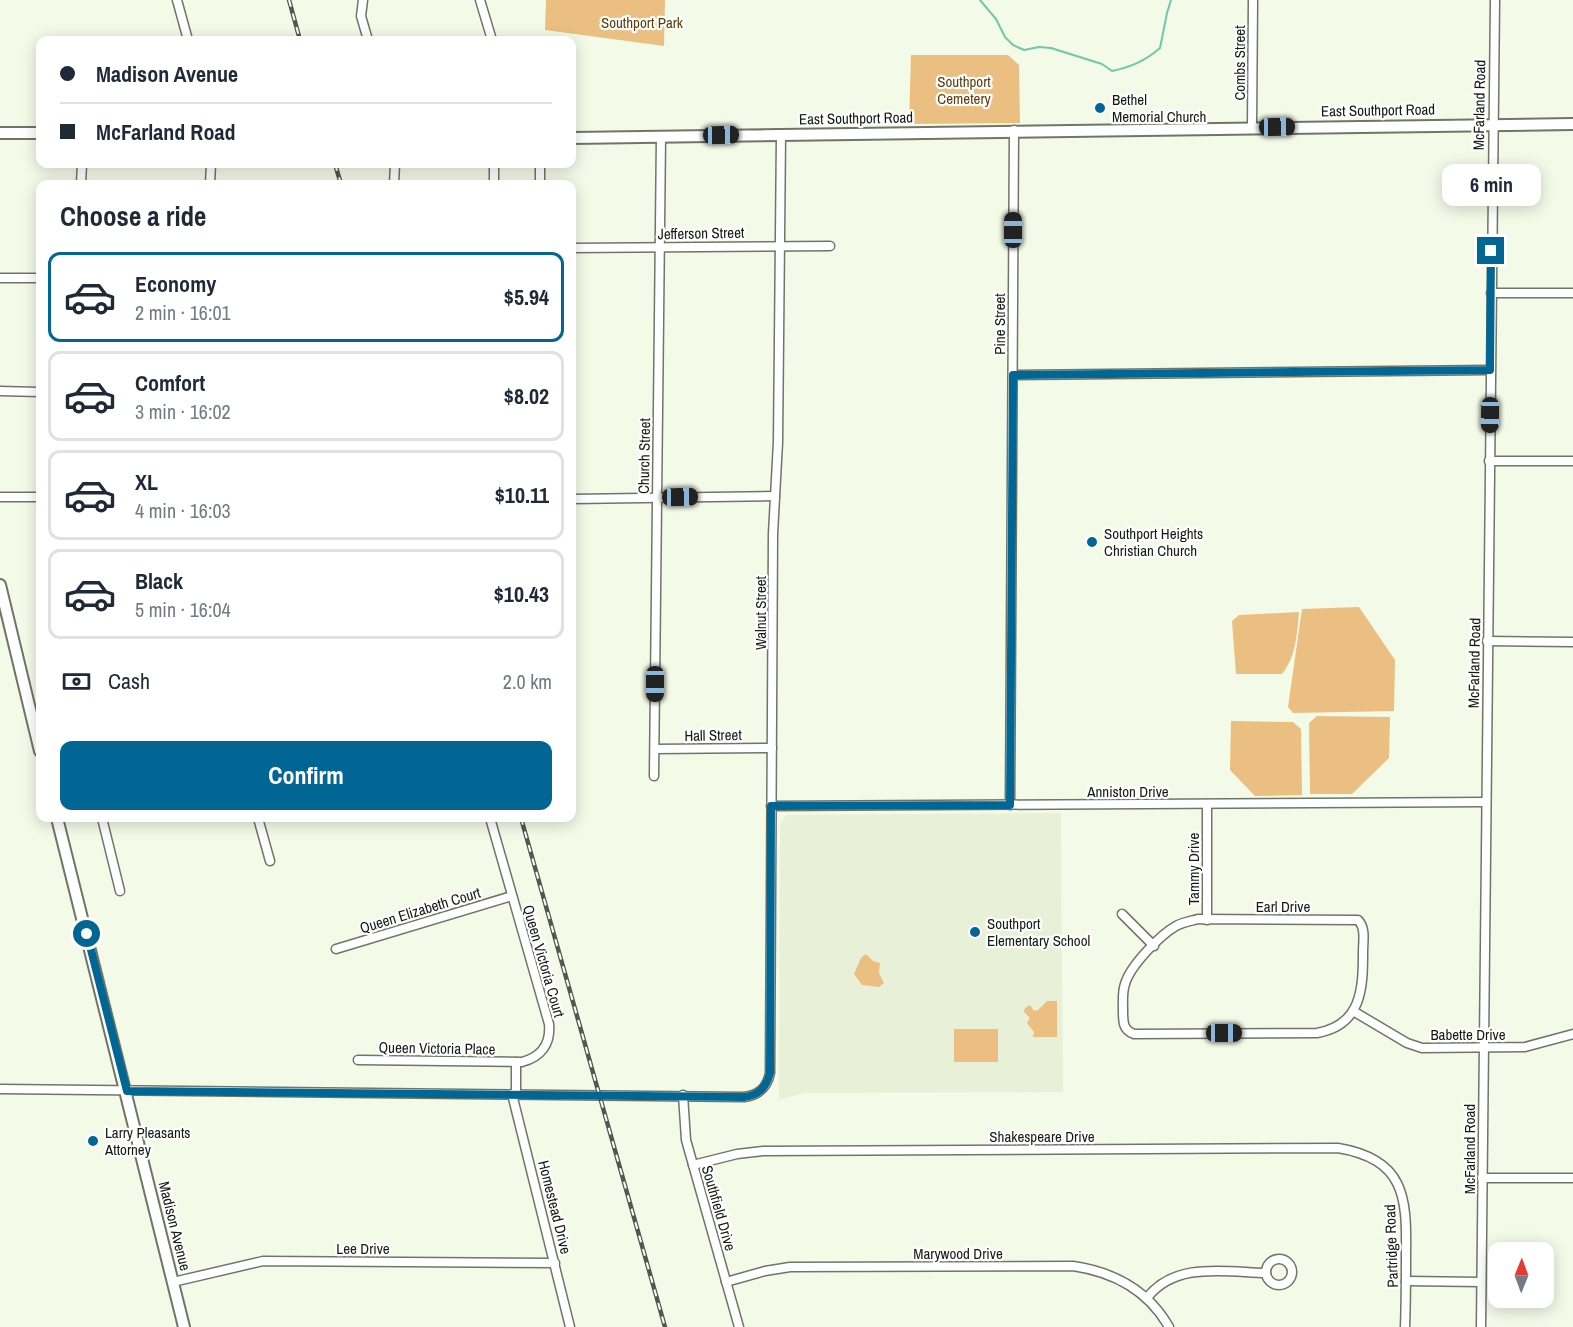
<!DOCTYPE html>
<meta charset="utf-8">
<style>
body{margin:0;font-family:"Archivo Narrow",sans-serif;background:#f6f6f7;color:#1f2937;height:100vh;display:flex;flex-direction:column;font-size:22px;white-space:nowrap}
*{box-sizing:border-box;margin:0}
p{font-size:20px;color:#747a83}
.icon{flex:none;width:33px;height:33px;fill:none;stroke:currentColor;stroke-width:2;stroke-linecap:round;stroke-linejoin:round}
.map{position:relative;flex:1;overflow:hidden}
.details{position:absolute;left:36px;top:180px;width:540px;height:642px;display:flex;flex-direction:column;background:#fff;border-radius:12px;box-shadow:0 3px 15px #0003}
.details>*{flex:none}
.guide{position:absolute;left:36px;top:36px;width:540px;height:132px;border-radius:12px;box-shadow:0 3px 15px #0003;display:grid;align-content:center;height:132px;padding:0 24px;background:#fff}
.needle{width:39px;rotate:1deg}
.tools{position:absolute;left:1488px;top:1242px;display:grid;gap:12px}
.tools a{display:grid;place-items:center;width:66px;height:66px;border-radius:12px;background:#fff;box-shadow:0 3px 15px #0003;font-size:30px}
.end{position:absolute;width:27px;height:27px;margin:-14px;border:8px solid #016694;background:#fff;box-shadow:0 0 0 3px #fff}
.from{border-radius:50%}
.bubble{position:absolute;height:42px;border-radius:12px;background:#fff;box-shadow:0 3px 15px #0003;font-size:20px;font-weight:700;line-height:42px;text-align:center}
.car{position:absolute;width:18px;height:36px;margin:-18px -9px;border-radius:8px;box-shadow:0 0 4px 2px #0007;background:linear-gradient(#222 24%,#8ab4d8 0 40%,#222 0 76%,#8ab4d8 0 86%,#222 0)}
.guide b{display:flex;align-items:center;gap:21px;height:57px;font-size:22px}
.guide b+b{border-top:2px solid #e0e1e3}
.guide i{width:15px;height:15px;background:#1f2937}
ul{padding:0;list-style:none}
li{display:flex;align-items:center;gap:18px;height:90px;margin:0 12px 9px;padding:0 12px;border:3px solid #e0e1e3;border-radius:12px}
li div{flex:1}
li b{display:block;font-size:22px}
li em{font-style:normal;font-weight:700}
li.current{border-color:#016694}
li>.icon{width:54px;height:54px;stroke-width:1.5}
h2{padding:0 24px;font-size:27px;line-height:72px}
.pay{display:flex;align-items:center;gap:15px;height:66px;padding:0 24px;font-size:22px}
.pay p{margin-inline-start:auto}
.action{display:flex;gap:12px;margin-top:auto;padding:12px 24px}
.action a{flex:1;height:69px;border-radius:12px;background:#016694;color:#fff;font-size:24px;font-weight:700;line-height:69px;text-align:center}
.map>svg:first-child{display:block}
</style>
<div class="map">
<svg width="1573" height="1327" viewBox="0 0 1573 1327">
<rect width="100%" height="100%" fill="#f4fae8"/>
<!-- built -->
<path fill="#e8f1d7" d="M1061,813L1063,1092L804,1093L779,1100L780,825L786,815Z"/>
<!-- green -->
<g fill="#ebbf82">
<path d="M546,0H665L664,46L545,30Z"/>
<path d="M911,55H1008L1019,65L1020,123L909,124Z"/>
<path d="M1359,607L1395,660L1394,711L1293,713L1288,707L1302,609Z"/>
<path d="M1299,612C1297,634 1296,657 1282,674H1236L1232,621L1239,615Z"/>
<path d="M1317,716L1390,717L1389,758L1352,794H1310L1309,723Z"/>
<path d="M1231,721L1293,722L1301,729L1302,795L1255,796L1230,770Z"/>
<path d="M866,954L873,961L880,963L879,973L884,983L879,987L862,985L854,974L861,958Z"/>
<path d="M1047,1001H1057V1037H1033L1034,1032L1027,1023L1030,1018L1024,1012L1025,1008L1030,1005L1034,1011L1038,1010Z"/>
<rect x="954" y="1029" width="44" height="33"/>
</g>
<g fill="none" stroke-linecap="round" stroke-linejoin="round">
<!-- stream -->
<path stroke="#6fc8a8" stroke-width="2" d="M980,0L996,19L1005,37L1013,45L1024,50L1039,47L1051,48L1102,64L1112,71C1131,67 1145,61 1160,48L1167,13L1171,0"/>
<!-- minor casing -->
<g stroke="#707566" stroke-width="11">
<g id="minor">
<path d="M177,0L188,40"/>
<path d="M363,0L361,16L368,40"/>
<path d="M480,0L492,40"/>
<path d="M1252,127L1253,0"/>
<path d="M494,164V184"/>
<path d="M81,184L82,164"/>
<path d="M210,184L211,164"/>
<path d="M394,184L395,164"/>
<path d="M540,184V164"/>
<path d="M572,248L830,246"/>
<path d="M0,278H40"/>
<path d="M1491,293H1573"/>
<path d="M1013,375L1490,370"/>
<path d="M0,391L40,392"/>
<path d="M1489,461H1573"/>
<path d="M0,497H40"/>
<path d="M572,499L775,496"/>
<path d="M1487,641L1573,642"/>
<path d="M655,749L772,748"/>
<path d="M654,776L661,136"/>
<path d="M1207,804V920"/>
<path d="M1010,805L1014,130"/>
<path d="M771,806L1486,802"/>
<path d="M102,818L120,891"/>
<path d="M258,818L270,861"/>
<path d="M1122,914L1154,946"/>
<path d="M1198,919L1358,920C1366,928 1363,941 1363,952C1363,988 1362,1025 1317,1033L1134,1034C1123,1030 1123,1022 1123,1011C1123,1002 1122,992 1125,984C1130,966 1160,935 1176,926C1183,922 1191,921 1198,919Z"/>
<path d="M336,949L512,896"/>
<path d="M1353,1011L1407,1043L1422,1048L1525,1047L1573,1034"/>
<path d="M358,1060L522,1062C541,1057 551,1044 549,1024L490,818"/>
<path d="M516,1062V1095"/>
<path d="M0,1089L744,1097C759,1095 767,1088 770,1073L773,534L778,442L781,134"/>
<path d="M512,1094L570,1327"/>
<path d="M683,1095L686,1140L739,1327"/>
<path d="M693,1165L737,1154L763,1151L1338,1148C1404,1159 1407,1196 1406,1253C1406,1278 1406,1302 1405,1327"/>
<path d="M1482,1178H1573"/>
<circle cx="1279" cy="1272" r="13"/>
<path d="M1406,1281L1481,1282"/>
<path d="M173,1282L263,1261L555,1263"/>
<path d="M726,1282L765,1271L790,1267L1073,1266C1114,1272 1148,1290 1169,1327"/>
<path d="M1147,1298C1175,1261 1226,1272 1266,1273"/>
<path d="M1481,1327L1495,0"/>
</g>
</g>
<!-- major casing -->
<g stroke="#707566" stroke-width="14">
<g id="major">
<path d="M0,133H40"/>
<path d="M572,138L1573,124"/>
<path d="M0,585L40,751"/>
<path d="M57,818L184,1327"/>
</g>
</g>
<!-- minor -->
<use href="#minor" stroke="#fff" stroke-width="8"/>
<!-- major -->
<use href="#major" stroke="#fff" stroke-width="10"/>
<!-- rail casing -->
<g stroke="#54574d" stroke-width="4.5">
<g id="rail">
<path d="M289,0L300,40"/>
<path d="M335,164L341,184"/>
<path d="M521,818L665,1327"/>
</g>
</g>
<!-- rail -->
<use href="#rail" stroke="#fff" stroke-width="2" stroke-dasharray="7" stroke-linecap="butt"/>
</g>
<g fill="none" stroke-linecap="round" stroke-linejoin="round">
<!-- route -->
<path stroke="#016694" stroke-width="8" d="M87,934L127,1091L744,1097C759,1095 766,1088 770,1073L771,806L1010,805L1013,375L1490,370L1491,251"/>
</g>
<!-- markers -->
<g fill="#016694" stroke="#fff" stroke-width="2">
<circle cx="1100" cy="108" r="6"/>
<circle cx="1092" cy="542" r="6"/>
<circle cx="975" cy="932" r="6"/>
<circle cx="93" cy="1141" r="6"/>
</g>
<g text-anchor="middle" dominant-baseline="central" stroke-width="4.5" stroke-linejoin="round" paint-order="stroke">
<!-- park labels -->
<g font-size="15" fill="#5c3d08" stroke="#fff">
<text x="642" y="22">Southport Park</text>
<text x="964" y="81">Southport<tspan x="964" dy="17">Cemetery</tspan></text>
</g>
<!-- street labels -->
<g font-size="15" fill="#171913" stroke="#fff">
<text transform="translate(1239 63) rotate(-90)">Combs Street</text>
<text transform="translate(1479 105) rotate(-89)">McFarland Road</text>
<text transform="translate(1378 110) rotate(-1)">East Southport Road</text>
<text transform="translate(856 118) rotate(-1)">East Southport Road</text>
<text transform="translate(701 233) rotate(-1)">Jefferson Street</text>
<text transform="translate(999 324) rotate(-90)">Pine Street</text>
<text transform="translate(644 456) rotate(-89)">Church Street</text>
<text transform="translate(760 613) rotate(-90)">Walnut Street</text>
<text transform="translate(1474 663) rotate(-89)">McFarland Road</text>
<text transform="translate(713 735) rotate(-1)">Hall Street</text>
<text x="1128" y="791">Anniston Drive</text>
<text transform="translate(1193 869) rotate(-90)">Tammy Drive</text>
<text x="1283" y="906">Earl Drive</text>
<text transform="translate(420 910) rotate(-17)">Queen Elizabeth Court</text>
<text transform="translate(544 961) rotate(74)">Queen Victoria Court</text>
<text x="1468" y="1034">Babette Drive</text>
<text transform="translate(437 1048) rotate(1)">Queen Victoria Place</text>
<text x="1042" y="1136">Shakespeare Drive</text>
<text transform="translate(1469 1149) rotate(-90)">McFarland Road</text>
<text transform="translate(555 1207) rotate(76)">Homestead Drive</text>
<text transform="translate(719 1208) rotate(74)">Southfield Drive</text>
<text transform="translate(175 1226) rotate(76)">Madison Avenue</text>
<text transform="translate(1391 1246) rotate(-92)">Partridge Road</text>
<text x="363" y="1248">Lee Drive</text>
<text x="958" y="1253">Marywood Drive</text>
</g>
<!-- poi labels -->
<g font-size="15" fill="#171913" stroke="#fff" text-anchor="start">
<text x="1112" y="99">Bethel<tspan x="1112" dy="17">Memorial Church</tspan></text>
<text x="1104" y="533">Southport Heights<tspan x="1104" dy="17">Christian Church</tspan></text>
<text x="987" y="923">Southport<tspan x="987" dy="17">Elementary School</tspan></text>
<text x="105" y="1132">Larry Pleasants<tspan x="105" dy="17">Attorney</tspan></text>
</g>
</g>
</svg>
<div class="tools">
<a><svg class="needle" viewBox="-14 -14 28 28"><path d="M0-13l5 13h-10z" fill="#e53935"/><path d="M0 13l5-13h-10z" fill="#747a83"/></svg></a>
</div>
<i class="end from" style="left:87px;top:934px"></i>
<i class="end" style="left:1491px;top:251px"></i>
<div class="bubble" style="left:1442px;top:164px;width:99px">6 min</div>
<i class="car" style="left:1277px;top:127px;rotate:89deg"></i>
<i class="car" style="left:721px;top:135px;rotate:89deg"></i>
<i class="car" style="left:1013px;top:230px;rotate:0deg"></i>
<i class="car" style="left:1490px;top:415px;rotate:181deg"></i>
<i class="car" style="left:680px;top:497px;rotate:89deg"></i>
<i class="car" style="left:655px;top:684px;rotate:180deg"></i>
<i class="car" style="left:1224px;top:1033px;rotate:90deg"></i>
<div class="guide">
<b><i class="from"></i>Madison Avenue</b>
<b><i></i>McFarland Road</b>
</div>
<section class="details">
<h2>Choose a ride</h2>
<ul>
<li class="current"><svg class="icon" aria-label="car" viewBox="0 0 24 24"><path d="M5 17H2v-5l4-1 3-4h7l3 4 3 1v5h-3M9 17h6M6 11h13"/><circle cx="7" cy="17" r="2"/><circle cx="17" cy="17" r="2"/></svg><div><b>Economy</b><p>2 min · 16:01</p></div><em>$5.94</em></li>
<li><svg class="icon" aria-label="car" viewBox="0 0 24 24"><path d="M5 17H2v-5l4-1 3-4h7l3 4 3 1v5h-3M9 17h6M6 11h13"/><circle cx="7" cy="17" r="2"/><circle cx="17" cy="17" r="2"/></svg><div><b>Comfort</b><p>3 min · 16:02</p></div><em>$8.02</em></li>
<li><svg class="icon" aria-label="car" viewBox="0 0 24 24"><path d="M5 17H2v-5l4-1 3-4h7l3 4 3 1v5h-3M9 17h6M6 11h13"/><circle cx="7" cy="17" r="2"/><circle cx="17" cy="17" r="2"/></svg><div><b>XL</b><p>4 min · 16:03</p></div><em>$10.11</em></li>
<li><svg class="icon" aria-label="car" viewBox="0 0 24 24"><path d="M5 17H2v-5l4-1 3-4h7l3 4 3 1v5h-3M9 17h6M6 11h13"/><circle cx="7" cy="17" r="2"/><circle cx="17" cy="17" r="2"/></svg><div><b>Black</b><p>5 min · 16:04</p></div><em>$10.43</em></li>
</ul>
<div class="pay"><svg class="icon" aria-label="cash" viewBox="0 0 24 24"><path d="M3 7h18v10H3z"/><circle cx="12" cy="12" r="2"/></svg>Cash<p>2.0 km</p></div>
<div class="action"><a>Confirm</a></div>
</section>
</div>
